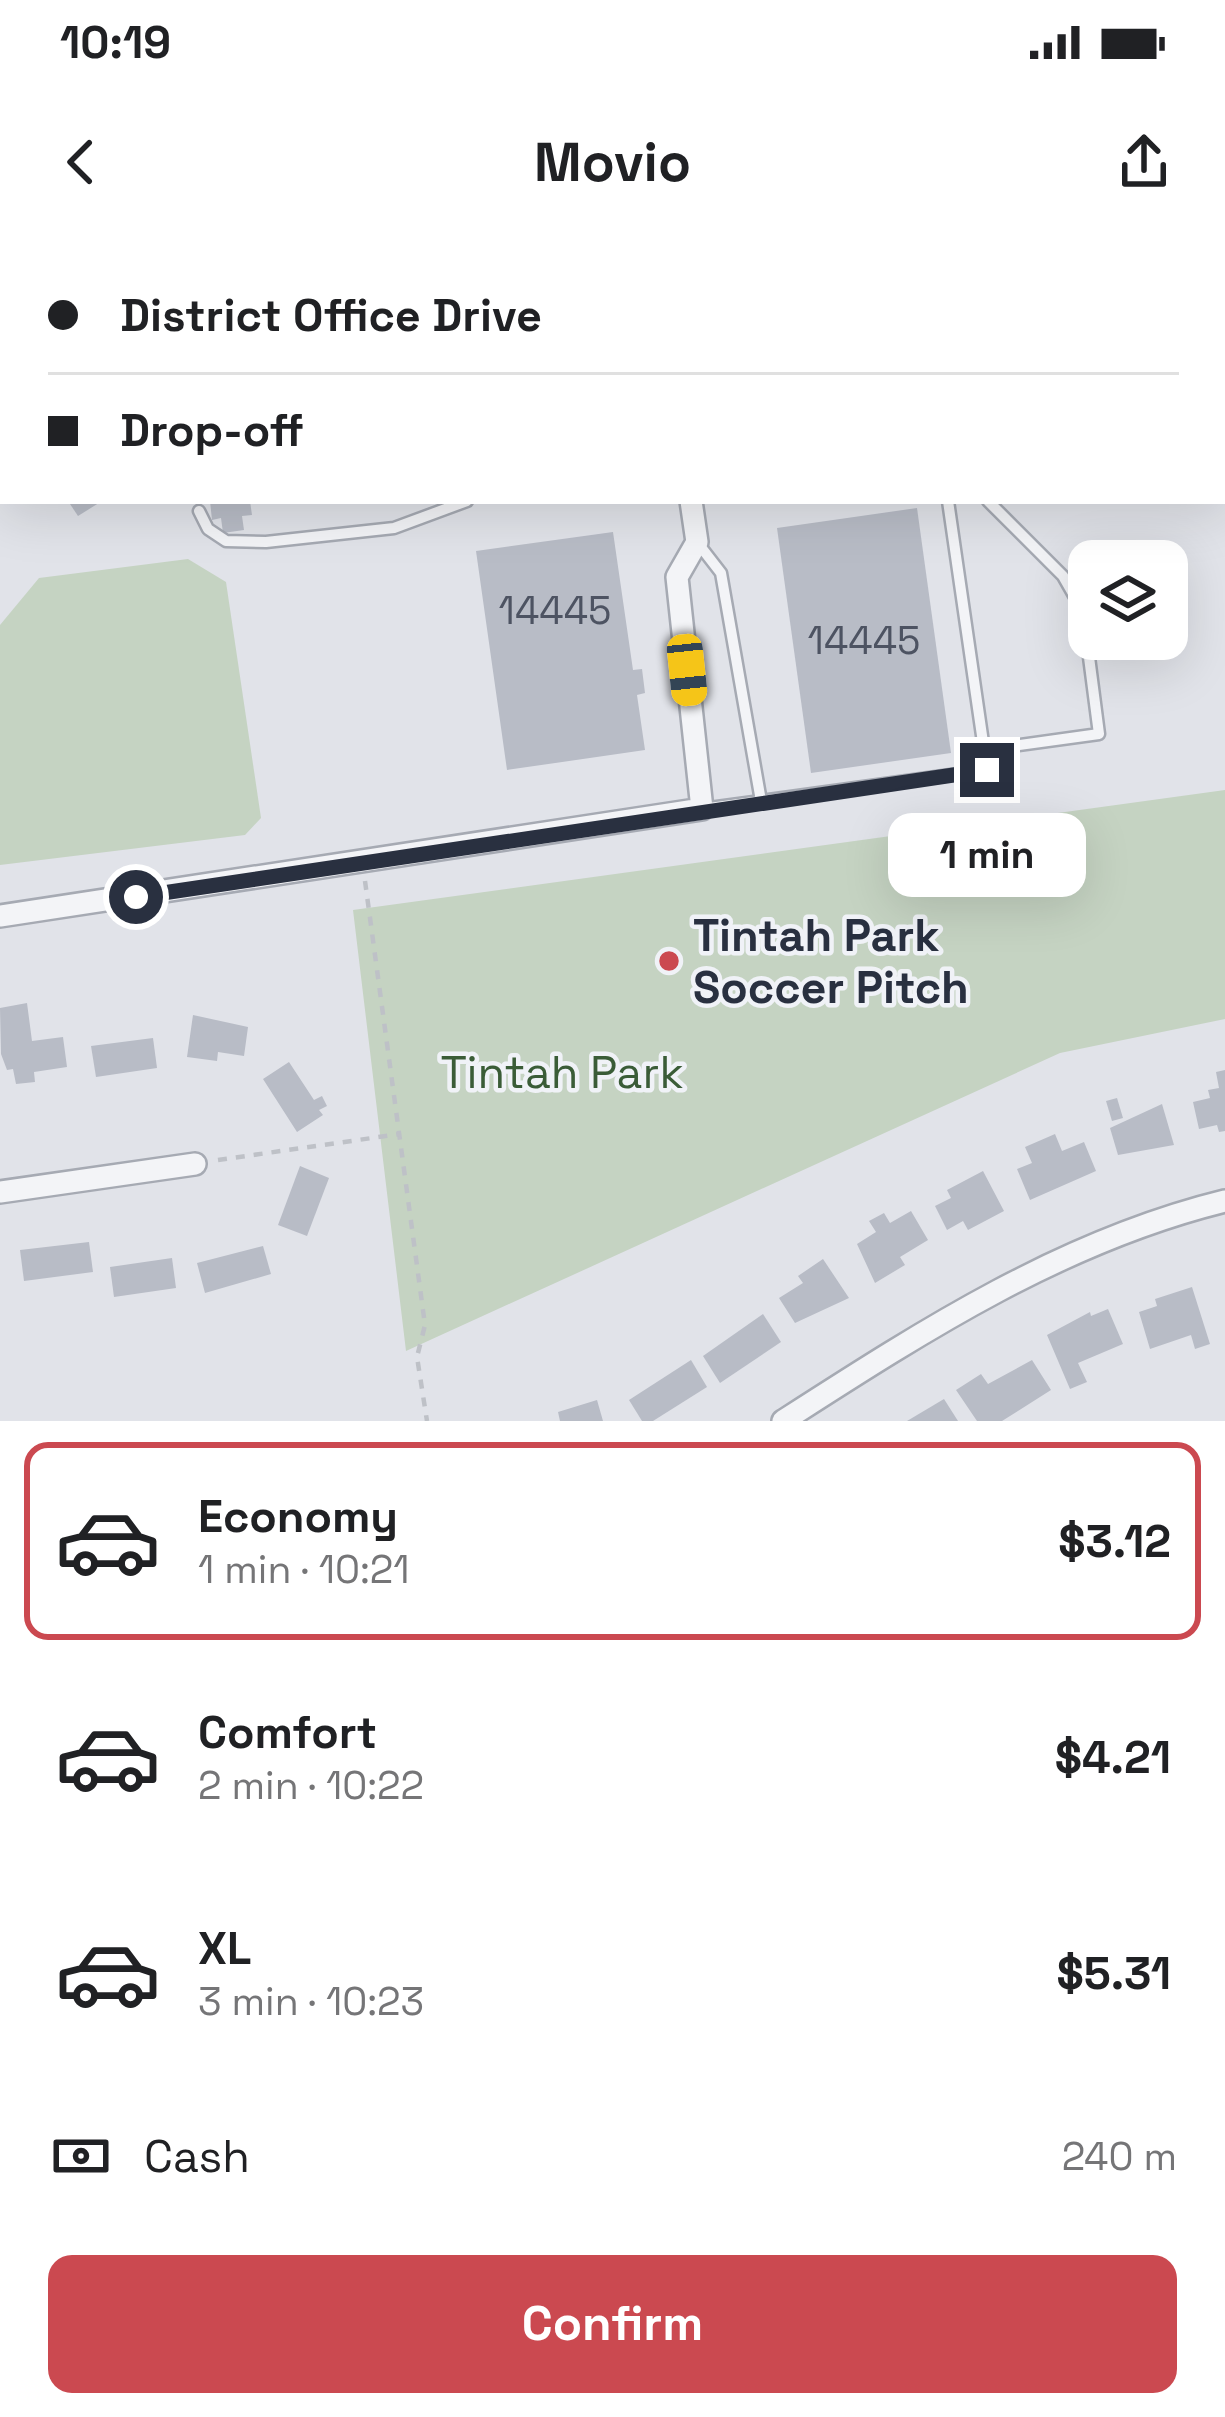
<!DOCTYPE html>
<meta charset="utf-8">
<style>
body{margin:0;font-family:"Space Grotesk",sans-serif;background:#f2f2f2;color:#202124;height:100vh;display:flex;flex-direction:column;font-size:45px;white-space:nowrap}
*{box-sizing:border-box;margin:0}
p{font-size:39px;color:#757577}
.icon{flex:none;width:66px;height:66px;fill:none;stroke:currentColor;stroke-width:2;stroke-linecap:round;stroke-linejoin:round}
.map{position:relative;height:1181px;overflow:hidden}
.drawer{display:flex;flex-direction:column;background:#fff;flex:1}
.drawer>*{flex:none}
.guide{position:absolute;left:0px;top:0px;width:1227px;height:264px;box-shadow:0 12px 48px #0002;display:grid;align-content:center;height:264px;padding:0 48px;background:#fff}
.tools{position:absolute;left:1068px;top:300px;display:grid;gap:24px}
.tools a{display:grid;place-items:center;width:120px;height:120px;border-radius:24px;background:#fff;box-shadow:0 12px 48px #0002;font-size:60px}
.end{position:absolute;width:54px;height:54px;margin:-27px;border:15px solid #293040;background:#fff;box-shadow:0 0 0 6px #fff}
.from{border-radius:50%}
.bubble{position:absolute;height:84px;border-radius:24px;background:#fff;box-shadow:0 12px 48px #0002;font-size:39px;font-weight:700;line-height:84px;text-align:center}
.car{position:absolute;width:36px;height:72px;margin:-36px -18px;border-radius:15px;box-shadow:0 0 9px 3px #0007;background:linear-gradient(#f5c518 24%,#345 0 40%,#f5c518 0 76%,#345 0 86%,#f5c518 0)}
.guide b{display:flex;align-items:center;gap:42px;height:114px;font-size:45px}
.guide b+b{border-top:3px solid #e0e0e0}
.guide i{width:30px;height:30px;background:#202124}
ul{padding:21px 0 0;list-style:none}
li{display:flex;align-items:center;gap:36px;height:198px;margin:0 24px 18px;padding:0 24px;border:6px solid transparent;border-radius:24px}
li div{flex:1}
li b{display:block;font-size:45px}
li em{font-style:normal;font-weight:700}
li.selected{border-color:#cb4950}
li>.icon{width:108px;height:108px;stroke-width:1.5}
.pay{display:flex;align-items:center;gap:30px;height:132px;padding:0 48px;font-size:45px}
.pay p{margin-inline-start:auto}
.primary-button{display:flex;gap:24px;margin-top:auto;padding:24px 48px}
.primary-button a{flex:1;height:138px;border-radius:24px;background:#cb4950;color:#fff;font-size:48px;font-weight:700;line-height:138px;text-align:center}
.status{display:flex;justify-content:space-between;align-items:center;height:84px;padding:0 60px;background:#fff;direction:ltr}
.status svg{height:33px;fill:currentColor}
header{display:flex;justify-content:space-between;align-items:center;height:156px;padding:0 48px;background:#fff;font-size:54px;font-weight:700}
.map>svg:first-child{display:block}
</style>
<div class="status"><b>10:19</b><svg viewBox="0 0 49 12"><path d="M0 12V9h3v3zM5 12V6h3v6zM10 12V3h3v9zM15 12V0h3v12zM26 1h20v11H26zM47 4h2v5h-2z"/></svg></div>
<header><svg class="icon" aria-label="back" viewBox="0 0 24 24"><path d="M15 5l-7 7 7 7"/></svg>Movio<svg class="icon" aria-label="share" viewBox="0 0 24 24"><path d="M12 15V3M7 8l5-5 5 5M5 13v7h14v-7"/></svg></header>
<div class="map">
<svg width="1225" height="1181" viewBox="0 0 1225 1181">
<rect width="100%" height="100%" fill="#e1e3e9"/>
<!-- green -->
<g fill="#c5d3c2">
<path d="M188,319L226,342L261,578L245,595L0,625V385L39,338Z"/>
<path d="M1225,550V779L1060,813L406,1111L353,670Z"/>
</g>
<!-- building -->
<g fill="#b8bcc6">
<path d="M68,261H102L78,276Z"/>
<path d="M210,261H250L252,275L242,276L244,290L223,293L221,278L212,280Z"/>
<path d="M917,268L951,513L811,533L777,288Z"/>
<path d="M613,292L633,430L642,429L645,453L637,455L645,510L507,530L476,311Z"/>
<path d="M27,763L32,801L63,797L67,827L34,832L35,842L16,844L13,829L7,830L1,814L0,768Z"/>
<path d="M193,775L248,787L244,816L218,812L217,821L187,817Z"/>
<path d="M153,798L157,828L96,837L91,806Z"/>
<path d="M289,822L314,860L322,856L327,866L319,870L323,875L297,892L263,839Z"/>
<path d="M1225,830V891L1219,892L1217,885L1199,889L1193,862L1210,858L1208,850L1219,848L1216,832Z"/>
<path d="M1117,858L1123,878L1112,881L1106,861Z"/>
<path d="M1162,864L1174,905L1118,915L1110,888Z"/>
<path d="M1055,894L1062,911L1084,902L1096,931L1030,960L1017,929L1032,923L1025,907Z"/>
<path d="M300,926L329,938L307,996L278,985Z"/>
<path d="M983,931L1004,971L968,990L963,981L947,990L935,966L951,958L947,950Z"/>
<path d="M911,971L928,1000L900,1017L905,1025L875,1043L857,1004L876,992L869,981L884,973L890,983Z"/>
<path d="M89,1002L93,1032L24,1041L20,1010Z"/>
<path d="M263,1006L271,1034L205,1053L197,1023Z"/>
<path d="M172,1018L176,1048L114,1057L110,1027Z"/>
<path d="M823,1019L849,1058L795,1083L779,1058L803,1043L798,1036Z"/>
<path d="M1192,1047L1210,1104L1195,1109L1191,1095L1150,1109L1139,1072L1157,1066L1155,1059Z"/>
<path d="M1108,1069L1123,1104L1078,1123L1087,1142L1070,1149L1047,1095L1090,1072L1091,1076Z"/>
<path d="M763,1074L781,1102L720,1143L703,1116Z"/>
<path d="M691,1120L707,1147L653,1181H642L629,1160Z"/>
<path d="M1032,1120L1051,1150L1002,1181H977L956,1150L981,1134L988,1144Z"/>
<path d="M944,1159L958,1181H907Z"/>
<path d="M597,1160L603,1181H560L558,1172Z"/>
</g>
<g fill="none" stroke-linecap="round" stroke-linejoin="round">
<!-- lane casing -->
<g stroke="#a6aab3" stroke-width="15">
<g id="lane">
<path d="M742,0V3"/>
<path d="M813,0L814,3"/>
<path d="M872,0L873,3"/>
<path d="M553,3L557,0"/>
<path d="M199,271L208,289L226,301L266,302L394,288L467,261"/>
<path d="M697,302L721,333L761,561"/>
<path d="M984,510L1099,494L1083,371L1063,336L988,261"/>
<path d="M702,569L987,530L948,261"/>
</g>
</g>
<!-- street casing -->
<g stroke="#a6aab3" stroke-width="26">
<g id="street">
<path d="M656,0V3"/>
<path d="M0,676L702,569L677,337L697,302L691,261"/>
<path d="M0,952L195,924"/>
<path d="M783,1181C923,1091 1062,1001 1225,961"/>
</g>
</g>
<!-- path -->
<g stroke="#bec1c7" stroke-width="4.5" stroke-dasharray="9 9" stroke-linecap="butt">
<path d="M365,641L425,1085L417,1117L427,1181"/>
<path d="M218,920L400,894"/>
</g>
<!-- lane -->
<use href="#lane" stroke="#f3f4f7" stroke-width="10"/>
<!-- street -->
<use href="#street" stroke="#f3f4f7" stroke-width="21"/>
</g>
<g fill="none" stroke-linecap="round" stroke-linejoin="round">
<!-- route -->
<path stroke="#293040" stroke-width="15" d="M136,657L987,530"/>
</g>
<!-- markers -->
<circle fill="#cb4950" stroke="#f0f2f7" stroke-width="4.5" cx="669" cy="721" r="12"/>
<g text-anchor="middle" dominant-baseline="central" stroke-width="9" stroke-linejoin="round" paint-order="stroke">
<!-- number labels -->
<g font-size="39" fill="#4d5362">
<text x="555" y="370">14445</text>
<text x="864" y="400">14445</text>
</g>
<!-- poi labels -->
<g font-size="45" font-weight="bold" fill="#293040" stroke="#f0f2f7" text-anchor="start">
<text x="693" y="695">Tintah Park<tspan x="693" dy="52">Soccer Pitch</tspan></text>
</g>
<!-- park labels -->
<g font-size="45" fill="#3a5c37" stroke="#f0f2f7">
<text x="562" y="832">Tintah Park</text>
</g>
</g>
</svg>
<div class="tools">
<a><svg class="icon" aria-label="layers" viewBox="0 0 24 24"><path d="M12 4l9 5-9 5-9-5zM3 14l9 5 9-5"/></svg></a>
</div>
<i class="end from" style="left:136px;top:657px"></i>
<i class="end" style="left:987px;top:530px"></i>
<div class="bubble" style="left:888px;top:573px;width:198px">1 min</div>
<i class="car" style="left:687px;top:430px;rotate:174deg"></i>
<div class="guide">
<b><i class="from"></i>District Office Drive</b>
<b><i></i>Drop-off</b>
</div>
</div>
<section class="drawer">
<ul>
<li class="selected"><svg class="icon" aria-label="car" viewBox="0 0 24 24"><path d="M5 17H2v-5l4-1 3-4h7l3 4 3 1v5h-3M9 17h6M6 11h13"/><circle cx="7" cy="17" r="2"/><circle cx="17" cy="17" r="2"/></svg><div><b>Economy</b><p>1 min · 10:21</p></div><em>$3.12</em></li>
<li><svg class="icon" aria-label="car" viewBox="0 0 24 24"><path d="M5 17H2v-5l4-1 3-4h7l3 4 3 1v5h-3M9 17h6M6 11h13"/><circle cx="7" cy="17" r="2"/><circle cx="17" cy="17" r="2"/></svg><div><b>Comfort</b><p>2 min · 10:22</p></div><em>$4.21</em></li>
<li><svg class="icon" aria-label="car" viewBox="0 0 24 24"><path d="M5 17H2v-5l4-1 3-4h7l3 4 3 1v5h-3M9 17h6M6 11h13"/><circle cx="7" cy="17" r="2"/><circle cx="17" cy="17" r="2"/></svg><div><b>XL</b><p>3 min · 10:23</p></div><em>$5.31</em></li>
</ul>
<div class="pay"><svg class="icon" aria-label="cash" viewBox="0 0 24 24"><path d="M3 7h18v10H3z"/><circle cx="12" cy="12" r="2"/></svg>Cash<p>240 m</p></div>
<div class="primary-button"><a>Confirm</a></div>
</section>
